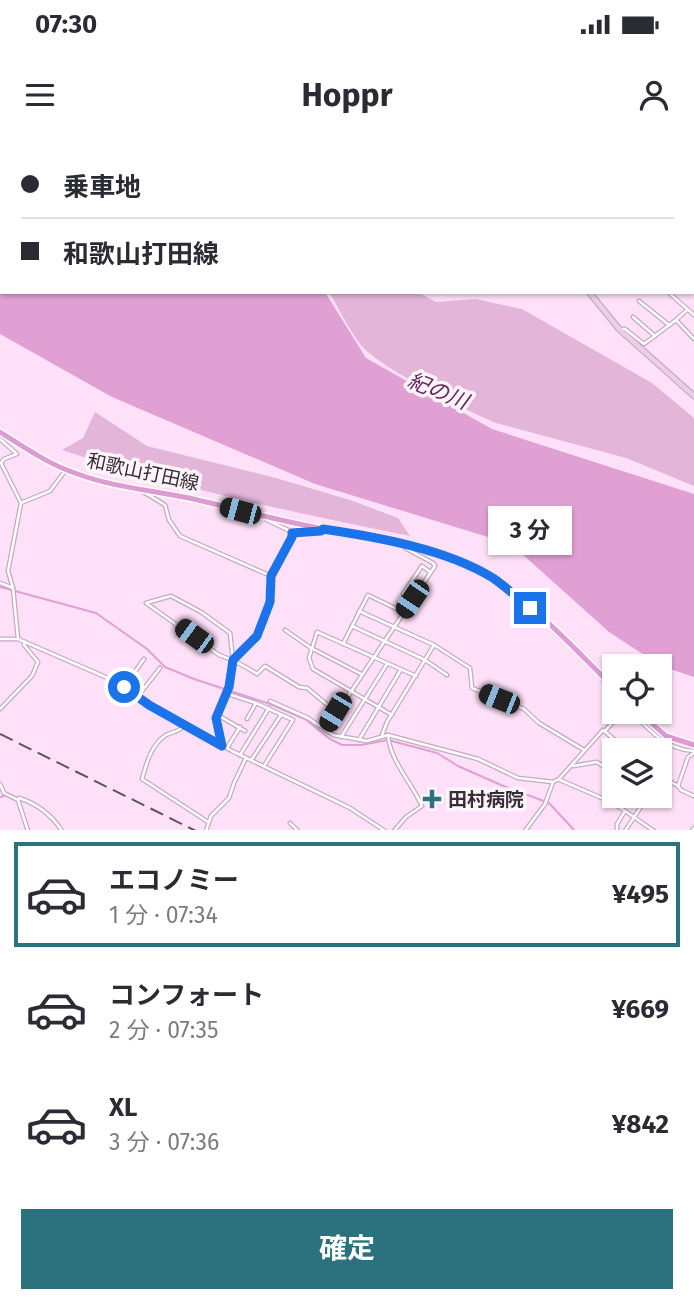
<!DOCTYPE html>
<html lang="ja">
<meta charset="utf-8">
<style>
body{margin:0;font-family:"Fira Sans","Noto Sans JP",sans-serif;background:#f2f2f3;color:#2b2b33;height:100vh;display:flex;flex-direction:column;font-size:26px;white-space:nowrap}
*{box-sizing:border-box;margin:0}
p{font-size:23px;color:#7c7c81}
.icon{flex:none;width:38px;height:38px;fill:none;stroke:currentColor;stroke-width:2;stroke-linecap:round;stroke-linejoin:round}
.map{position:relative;height:690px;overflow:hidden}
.details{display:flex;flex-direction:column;background:#fff;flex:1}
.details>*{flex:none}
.top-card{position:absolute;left:0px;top:0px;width:695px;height:154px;box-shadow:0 2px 5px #0004;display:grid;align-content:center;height:154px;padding:0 21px;background:#fff}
.controls{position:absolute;left:602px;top:514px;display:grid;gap:14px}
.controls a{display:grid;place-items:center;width:70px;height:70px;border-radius:0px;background:#fff;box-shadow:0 2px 5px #0004;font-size:35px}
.end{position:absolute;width:32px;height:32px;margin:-16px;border:9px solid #1a73e8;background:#fff;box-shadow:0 0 0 4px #fff}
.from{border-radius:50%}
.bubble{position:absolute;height:49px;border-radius:0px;background:#fff;box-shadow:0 2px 5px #0004;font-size:23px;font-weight:700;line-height:49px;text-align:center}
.car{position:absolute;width:21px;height:42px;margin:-21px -10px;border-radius:9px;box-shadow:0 0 5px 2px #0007;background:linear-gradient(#222 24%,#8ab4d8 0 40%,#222 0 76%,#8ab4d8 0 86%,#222 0)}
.top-card b{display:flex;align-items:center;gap:24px;height:66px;font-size:26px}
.top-card b+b{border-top:2px solid #e1e1e2}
.top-card i{width:18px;height:18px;background:#2b2b33}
ul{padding:12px 0 0;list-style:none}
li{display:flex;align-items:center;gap:21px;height:105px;margin:0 14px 10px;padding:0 7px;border:4px solid transparent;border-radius:0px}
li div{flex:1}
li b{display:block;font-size:26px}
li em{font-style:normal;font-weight:700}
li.on{border-color:#2b717e}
li>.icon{width:63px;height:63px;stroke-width:1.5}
.action{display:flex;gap:14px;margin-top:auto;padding:14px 21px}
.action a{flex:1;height:80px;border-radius:0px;background:#2b717e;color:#fff;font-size:28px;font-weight:700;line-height:80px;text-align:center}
.status{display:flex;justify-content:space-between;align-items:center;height:49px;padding:0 35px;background:#fff;direction:ltr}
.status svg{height:19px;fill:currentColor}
header{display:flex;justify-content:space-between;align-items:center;height:91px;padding:0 21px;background:#fff;font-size:32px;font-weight:700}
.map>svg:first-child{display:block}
</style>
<div class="status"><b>07:30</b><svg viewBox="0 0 49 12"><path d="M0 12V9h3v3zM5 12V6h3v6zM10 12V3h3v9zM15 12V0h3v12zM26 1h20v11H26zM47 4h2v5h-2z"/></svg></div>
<header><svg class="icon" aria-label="menu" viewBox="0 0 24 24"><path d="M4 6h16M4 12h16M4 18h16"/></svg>Hoppr<svg class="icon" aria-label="person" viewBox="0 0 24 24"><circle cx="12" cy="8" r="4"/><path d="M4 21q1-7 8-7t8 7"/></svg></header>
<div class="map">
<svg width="694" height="691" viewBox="0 0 694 691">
<rect width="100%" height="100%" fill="#fee0f8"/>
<!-- green -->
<g fill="#e3b6d9">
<path d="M329,152H418L436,162L476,159L522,169L652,243L694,278V346L626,318L496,283C465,270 379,228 360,204C348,188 339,169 329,152Z"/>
<path d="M95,272L147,306L276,338L350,360L398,378L410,396C293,372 175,348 62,310L83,298Z"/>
</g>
<!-- water -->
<path fill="#e0a0d4" d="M0,0L56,2H2V152H325L366,218L492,289L694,354V537L661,526L609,492L511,404L315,344L112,257L0,194Z"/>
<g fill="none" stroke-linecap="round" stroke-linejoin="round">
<!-- stream -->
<g stroke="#e0a0d4" stroke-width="2">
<path d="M410,0L412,2"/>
<path d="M0,447L96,473L147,509L165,527L194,539L270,564L305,579L330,599L342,605H361L388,600L437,613L458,626L501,645L549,663L575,691"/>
<path d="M0,657L4,656"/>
</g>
<!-- street casing -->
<g stroke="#c6a9c0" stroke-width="5">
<g id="street">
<path d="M197,0L199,2"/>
<path d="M404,0L407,2"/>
<path d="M513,0L516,2"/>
<path d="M625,0L632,2"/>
<path d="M350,2V0"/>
<path d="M586,2L588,0"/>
<path d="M677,2H691"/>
<path d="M668,152L694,175"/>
<path d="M639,161L669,185"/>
<path d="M633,177L655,196"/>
<path d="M677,179L687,170"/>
<path d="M619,189H625L644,204L676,180L694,199"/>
<path d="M0,299L17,314L4,319L1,323L21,363"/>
<path d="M142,351L165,365L169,380L180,396L271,436"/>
<path d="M265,377L267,380L292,392L321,391L323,389"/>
<path d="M0,443L13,448"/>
<path d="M411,459L403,454L422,426L430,432"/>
<path d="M359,471L434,505L470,528L472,548L524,569L539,583L584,610"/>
<path d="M352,486L425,520L447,535"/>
<path d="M285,490L311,508L361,534"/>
<path d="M0,499H18L110,539L149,565L232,611L350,668L385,691"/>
<path d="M18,499L13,448L8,431L21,363L50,351L65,331"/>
<path d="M343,504L368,455L403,472"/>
<path d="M233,520L257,496L270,462L271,436L292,397V392"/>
<path d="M603,540L614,558"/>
<path d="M124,547L144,519"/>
<path d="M225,553L256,563L293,580L264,626"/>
<path d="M138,556L160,528"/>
<path d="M270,561L308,578L333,595L367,601L388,595L478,619L518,638L553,642"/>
<path d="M0,569L32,536L38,522L24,505L25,502"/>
<path d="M632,572C650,591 667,610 694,611"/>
<path d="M216,574L245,591"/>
<path d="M392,575L313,529L309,518L317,492L416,536"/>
<path d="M247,579L256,563"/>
<path d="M185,584C180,592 174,591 166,595C151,605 147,622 142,639L208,682"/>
<path d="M326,589L435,426L433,423L405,408L404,405"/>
<path d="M605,591L622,572"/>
<path d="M382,595L387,582L434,505"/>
<path d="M388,595C390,621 412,643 422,666L406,677L394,691"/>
<path d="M341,597L387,524"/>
<path d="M359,600L400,531"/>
<path d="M222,606L216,578L229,547L233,520L230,493L201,472L171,456L146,463L219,515C233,520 245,526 257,534L265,526L299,547L307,548L336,572"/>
<path d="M227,608L240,587"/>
<path d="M240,615L269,568"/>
<path d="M252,619L281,575"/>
<path d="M573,626L597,622L614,634"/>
<path d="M660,636L678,646L688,617L694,613"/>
<path d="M560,640L611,662"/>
<path d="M0,644L4,653L18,660L28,691"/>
<path d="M678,646L681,650L694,656"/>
<path d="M616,656L611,662L625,671L617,684V691"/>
<path d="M18,660L19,658C38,664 51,674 62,691"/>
<path d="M625,671L654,691"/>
<path d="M290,683L298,691"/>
<path d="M206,691L211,676L229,658L234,643L246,618"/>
<path d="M525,691L545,664L553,642L559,639L603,590L628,611"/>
<path d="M625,691L648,656"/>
<path d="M692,691L694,688"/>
</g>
</g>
<!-- secondary casing -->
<g stroke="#c6a9c0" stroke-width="7">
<g id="secondary">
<path d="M214,0L219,2"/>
<path d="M556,0L558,2"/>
<path d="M297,2L298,0"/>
<path d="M693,40L694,39"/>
<path d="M589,152L619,189L694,256"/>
</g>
</g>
<!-- primary casing -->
<g stroke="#fff" stroke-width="8">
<g id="primary">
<path d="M0,292C24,307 48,324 75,333C111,347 151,350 189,358C234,368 278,381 324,389C376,397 430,406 478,430C524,453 577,511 614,548"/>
<path d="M639,572L666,596L694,605"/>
</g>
</g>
<!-- street -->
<use href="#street" stroke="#fff" stroke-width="2.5"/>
<!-- secondary -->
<use href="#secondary" stroke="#eecde9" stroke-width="4.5"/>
<!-- primary -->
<use href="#primary" stroke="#dd9bd3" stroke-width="5"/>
<!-- rail -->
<path stroke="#60515d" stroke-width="2" stroke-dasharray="14 7" stroke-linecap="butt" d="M0,594L196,691"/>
</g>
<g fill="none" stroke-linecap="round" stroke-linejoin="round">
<!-- route -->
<path stroke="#1a73e8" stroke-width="9" d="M124,547L149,565L222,606L216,578L229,547L233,520L257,496L270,462L271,436L292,397V393L321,391L323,389C377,397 446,409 493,438C506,447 518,458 530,468"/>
</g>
<!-- markers -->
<path fill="#2b717e" stroke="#fcf6fb" stroke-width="2.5" d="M428.5 648.5h7v7h7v7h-7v7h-7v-7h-7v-7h7z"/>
<g text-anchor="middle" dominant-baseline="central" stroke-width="7" stroke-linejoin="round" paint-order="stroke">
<!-- street labels -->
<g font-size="19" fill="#382d36" stroke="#fcf6fb">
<text transform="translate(143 332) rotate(12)">和歌山打田線</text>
</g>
<!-- poi labels -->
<g font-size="19" font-weight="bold" fill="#382d36" stroke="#fcf6fb" text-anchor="start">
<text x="448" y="659">田村病院</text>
</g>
<!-- water labels -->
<g font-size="21" font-style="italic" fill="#6a2160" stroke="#fcf6fb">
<text transform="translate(438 251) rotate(22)">紀の川</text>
</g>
</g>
</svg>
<div class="controls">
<a><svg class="icon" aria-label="locate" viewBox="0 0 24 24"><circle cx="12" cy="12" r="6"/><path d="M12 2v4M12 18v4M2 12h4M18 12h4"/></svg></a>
<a><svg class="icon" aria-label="layers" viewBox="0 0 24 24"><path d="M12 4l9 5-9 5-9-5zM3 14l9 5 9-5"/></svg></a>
</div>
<i class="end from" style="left:124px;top:547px"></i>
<i class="end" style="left:530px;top:468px"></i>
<div class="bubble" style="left:488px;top:366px;width:84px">3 分</div>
<i class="car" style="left:240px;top:371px;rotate:285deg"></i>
<i class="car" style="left:412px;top:459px;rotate:214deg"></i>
<i class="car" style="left:194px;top:496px;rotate:306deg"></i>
<i class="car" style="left:499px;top:559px;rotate:292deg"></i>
<i class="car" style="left:335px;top:572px;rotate:211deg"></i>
<div class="top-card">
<b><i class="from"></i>乗車地</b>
<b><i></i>和歌山打田線</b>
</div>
</div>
<section class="details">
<ul>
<li class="on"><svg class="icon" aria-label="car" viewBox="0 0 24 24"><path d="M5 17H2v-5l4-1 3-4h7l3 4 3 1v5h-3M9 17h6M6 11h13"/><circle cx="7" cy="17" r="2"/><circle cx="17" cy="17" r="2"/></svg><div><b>エコノミー</b><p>1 分 · 07:34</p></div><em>¥495</em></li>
<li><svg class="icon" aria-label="car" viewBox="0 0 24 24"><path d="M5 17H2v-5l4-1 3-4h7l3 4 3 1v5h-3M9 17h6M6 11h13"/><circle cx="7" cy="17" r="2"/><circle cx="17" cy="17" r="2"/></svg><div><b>コンフォート</b><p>2 分 · 07:35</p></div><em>¥669</em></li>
<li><svg class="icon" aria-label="car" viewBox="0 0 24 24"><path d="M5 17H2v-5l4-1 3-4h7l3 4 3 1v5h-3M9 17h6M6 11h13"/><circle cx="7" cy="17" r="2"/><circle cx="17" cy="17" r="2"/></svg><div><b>XL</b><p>3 分 · 07:36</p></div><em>¥842</em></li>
</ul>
<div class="action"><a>確定</a></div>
</section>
